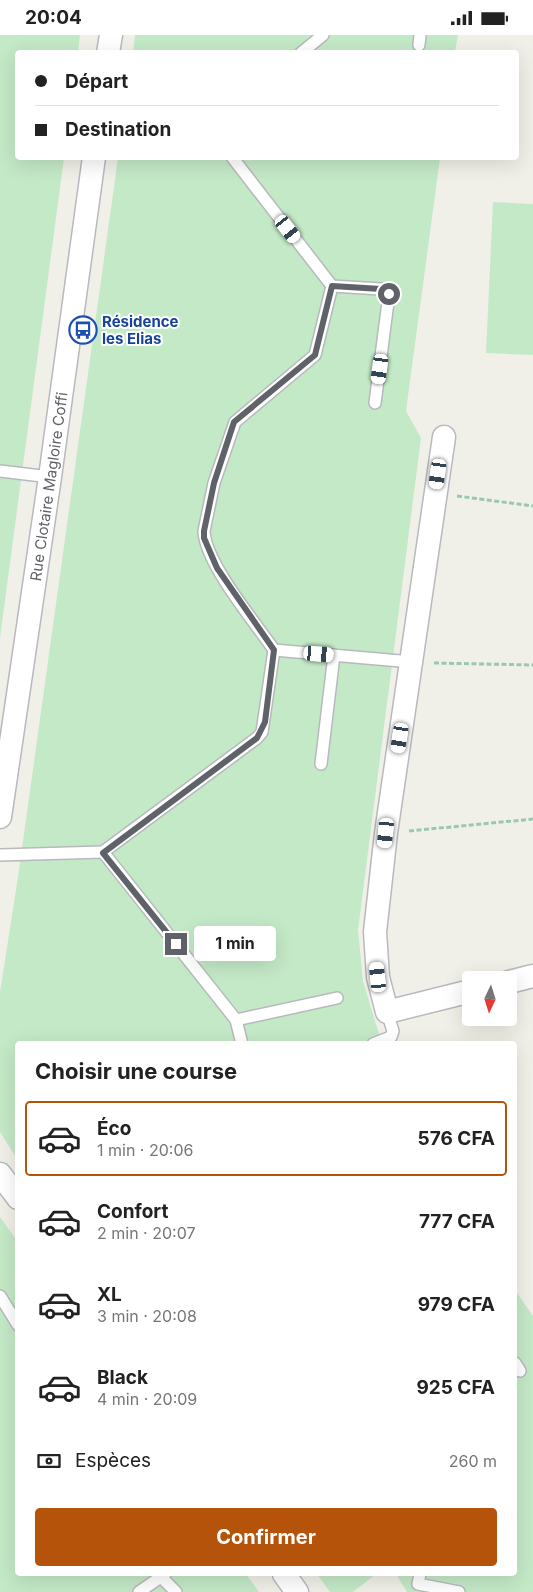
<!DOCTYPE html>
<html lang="fr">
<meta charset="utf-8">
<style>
body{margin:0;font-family:Inter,sans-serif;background:#f6f6f6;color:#222;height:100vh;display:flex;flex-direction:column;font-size:19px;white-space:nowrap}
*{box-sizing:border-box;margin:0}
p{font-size:16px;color:#767676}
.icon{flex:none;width:28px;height:28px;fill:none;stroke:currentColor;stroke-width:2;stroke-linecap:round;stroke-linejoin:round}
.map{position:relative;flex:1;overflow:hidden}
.sheet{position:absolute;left:15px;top:1006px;width:502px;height:535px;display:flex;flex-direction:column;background:#fff;border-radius:5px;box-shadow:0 5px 20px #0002}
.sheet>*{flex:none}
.banner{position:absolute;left:15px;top:15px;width:504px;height:110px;border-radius:5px;box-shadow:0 5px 20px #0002;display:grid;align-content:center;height:110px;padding:0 20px;background:#fff}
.needle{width:32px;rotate:184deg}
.fabs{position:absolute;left:462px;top:936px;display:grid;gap:10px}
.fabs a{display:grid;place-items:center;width:55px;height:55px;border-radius:5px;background:#fff;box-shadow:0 5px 20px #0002;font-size:25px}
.end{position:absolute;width:22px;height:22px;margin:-11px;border:6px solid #5f6268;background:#fff;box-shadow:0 0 0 2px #fff}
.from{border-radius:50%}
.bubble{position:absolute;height:35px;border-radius:5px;background:#fff;box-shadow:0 5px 20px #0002;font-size:16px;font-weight:700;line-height:35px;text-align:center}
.car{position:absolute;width:15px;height:30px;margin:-15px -8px;border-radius:6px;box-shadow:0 0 4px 1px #0007;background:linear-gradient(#fff 24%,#345 0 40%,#fff 0 76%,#345 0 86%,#fff 0)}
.banner b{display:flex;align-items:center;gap:18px;height:48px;font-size:19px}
.banner b+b{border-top:1px solid #e0e0e0}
.banner i{width:12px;height:12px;background:#222}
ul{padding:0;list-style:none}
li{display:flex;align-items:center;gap:15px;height:75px;margin:0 10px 8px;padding:0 10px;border:2px solid transparent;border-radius:5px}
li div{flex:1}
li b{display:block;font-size:19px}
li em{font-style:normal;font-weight:700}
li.selected{border-color:#b45309}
li>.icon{width:45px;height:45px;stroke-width:1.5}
h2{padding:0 20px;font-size:22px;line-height:60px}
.pay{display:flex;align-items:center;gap:12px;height:55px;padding:0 20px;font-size:19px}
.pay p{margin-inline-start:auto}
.cta{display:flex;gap:10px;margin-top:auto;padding:10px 20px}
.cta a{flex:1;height:58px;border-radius:5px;background:#b45309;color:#fff;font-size:20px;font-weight:700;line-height:58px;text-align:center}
.status{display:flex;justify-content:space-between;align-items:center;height:35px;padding:0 25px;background:#fff;direction:ltr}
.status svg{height:14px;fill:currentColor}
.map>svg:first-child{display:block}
</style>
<div class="status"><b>20:04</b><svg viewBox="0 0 49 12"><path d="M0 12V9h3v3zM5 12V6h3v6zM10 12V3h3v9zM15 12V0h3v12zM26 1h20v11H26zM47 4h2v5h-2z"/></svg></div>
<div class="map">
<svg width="533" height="1557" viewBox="0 0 533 1557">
<rect width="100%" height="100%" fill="#f1f0e8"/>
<!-- green -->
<g fill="#c4e9c7">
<path d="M0,0H80L78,17L18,18V122L64,123L0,603Z"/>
<path d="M135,0H458L455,17L133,18Z"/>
<path d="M118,123H440L406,376L421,403L358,895L363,946L382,1009H18L17,1124L0,1097V957L18,842Z"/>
<path d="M493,167L533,169V320L486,318Z"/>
<path d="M0,1182L18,1207V1539H246L259,1557H0Z"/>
<path d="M515,1255L533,1281V1557H407L396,1539H515Z"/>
<path d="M317,1539H376L353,1557H330Z"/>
</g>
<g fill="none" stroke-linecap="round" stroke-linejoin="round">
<!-- lane casing -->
<g stroke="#b8b9be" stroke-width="14">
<g id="lane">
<path d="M419,10L420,0"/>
<path d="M301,18L323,0"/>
<path d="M232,122L332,251L381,254L389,259L375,368"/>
<path d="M0,436L50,442"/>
<path d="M274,615L412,627"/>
<path d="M321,729L334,620"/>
<path d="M0,820L103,817"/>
<path d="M236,985L337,963"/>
<path d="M242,1009L236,985L103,817L257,703L262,697L274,615C255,587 205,528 204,496L214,448L235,387L315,320L332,251"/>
<path d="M373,1009L391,1002L393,996L387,977"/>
<path d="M0,1261L18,1290"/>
<path d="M515,1328L520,1336"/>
<path d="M158,1539L176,1557"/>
<path d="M420,1539L418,1549L459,1557"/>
<path d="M139,1557L165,1539"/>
</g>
</g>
<!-- street casing -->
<g stroke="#b8b9be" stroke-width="25">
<g id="street">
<path d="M108,18L111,0"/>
<path d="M444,402L386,798L375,897L378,942L387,977L471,956"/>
<path id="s1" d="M0,782L50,442L94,122"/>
<path d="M509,947L533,941"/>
<path d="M0,1139L18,1163"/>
<path d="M284,1539L297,1557"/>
</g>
</g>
<!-- path -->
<g stroke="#9bc8ac" stroke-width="3" stroke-dasharray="5 2.5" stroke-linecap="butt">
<path d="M457,461L533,471"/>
<path d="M434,628L533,630"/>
<path d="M409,796L533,784"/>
</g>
<!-- lane -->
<use href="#lane" stroke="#fff" stroke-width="11"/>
<!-- street -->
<use href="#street" stroke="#fff" stroke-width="22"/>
</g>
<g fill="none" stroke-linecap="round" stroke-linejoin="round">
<!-- route -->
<path stroke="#5f6268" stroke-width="6" d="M176,909L103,818L257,703L265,687L274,615L217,533L204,503V496L214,448L234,387L315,320L332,251L381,254L389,259"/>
</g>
<!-- icons -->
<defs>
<g id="bus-ring" transform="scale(1.4375)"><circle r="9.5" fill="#fff" stroke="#1a4fb4" stroke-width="1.5"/><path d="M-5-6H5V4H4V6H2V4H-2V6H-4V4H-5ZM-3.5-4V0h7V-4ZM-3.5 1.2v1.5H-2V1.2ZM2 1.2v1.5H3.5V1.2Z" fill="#1a4fb4"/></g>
</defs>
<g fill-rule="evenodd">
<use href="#bus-ring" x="83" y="295"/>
</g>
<g text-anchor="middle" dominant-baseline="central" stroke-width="4" stroke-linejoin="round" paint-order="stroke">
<!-- transit labels -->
<g font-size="15" font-weight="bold" fill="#164399" stroke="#fff" text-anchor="start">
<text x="102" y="286">Résidence<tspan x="102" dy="17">les Elias</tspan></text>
</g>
<!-- street labels -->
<g font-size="15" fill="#5f6268" stroke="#fff">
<text stroke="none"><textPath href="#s1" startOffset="334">Rue Clotaire Magloire Coffi</textPath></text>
</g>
</g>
</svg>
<div class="fabs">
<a><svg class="needle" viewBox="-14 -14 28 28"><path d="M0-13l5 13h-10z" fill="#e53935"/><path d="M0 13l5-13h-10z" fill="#767676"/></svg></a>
</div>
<i class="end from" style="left:389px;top:259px"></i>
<i class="end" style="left:176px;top:909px"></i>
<div class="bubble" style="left:194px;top:891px;width:82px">1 min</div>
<i class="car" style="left:288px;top:194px;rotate:142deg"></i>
<i class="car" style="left:380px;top:334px;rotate:188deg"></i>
<i class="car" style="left:438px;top:439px;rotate:188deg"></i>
<i class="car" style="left:319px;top:619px;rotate:95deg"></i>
<i class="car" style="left:400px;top:703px;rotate:189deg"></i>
<i class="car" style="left:386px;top:798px;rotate:186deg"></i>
<i class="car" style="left:378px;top:942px;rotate:354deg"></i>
<div class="banner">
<b><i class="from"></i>Départ</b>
<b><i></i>Destination</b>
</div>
<section class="sheet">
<h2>Choisir une course</h2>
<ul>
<li class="selected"><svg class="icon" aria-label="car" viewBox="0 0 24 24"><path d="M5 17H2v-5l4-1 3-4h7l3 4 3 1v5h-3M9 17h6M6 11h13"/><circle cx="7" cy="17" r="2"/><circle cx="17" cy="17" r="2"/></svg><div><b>Éco</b><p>1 min · 20:06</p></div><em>576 CFA</em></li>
<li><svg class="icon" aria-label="car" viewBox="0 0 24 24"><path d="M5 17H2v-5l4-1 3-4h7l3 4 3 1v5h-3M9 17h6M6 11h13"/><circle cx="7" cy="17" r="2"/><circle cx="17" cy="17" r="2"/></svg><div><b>Confort</b><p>2 min · 20:07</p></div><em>777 CFA</em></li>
<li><svg class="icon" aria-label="car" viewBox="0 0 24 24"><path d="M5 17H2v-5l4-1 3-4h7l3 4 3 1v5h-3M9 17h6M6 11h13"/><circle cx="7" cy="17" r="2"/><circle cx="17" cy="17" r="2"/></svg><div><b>XL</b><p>3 min · 20:08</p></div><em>979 CFA</em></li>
<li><svg class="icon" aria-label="car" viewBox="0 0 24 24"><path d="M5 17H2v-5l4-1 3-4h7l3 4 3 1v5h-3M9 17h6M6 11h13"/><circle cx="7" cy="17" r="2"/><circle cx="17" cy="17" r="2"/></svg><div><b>Black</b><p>4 min · 20:09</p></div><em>925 CFA</em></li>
</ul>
<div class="pay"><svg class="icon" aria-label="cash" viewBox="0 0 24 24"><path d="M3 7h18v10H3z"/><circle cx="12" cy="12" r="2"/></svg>Espèces<p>260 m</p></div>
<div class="cta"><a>Confirmer</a></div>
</section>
</div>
